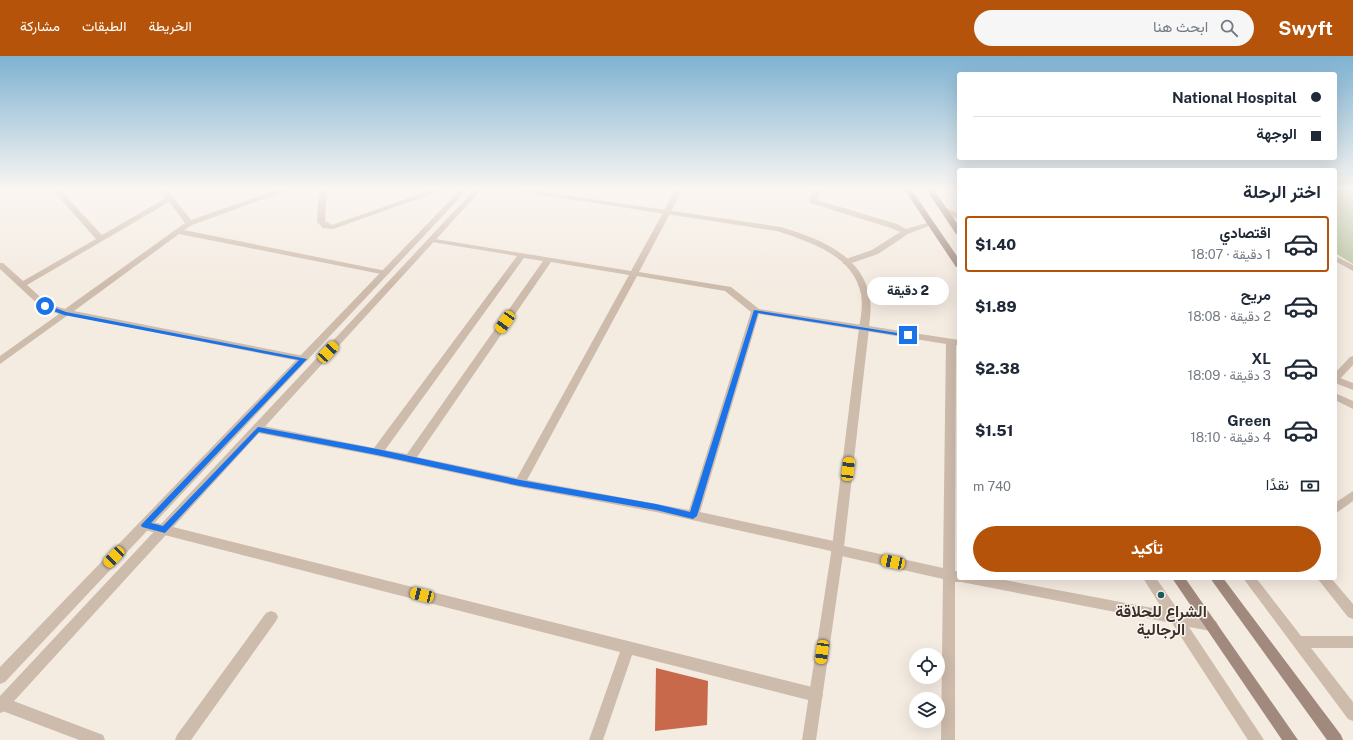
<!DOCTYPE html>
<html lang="ar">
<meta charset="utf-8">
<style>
body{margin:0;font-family:"Public Sans",Vazirmatn,sans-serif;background:#f6f6f7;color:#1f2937;direction:rtl;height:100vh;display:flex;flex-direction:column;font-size:15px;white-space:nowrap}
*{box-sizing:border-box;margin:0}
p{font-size:13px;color:#747a83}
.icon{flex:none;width:22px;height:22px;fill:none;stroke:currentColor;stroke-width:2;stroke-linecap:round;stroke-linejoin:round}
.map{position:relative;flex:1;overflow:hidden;direction:ltr}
.drawer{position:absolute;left:957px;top:112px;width:380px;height:412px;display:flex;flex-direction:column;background:#fff;border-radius:4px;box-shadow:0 4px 16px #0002;direction:rtl}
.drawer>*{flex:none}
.top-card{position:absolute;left:957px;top:16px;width:380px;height:88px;border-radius:4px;box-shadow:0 4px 16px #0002;direction:rtl;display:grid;align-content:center;height:88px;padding:0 16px;background:#fff}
.fabs{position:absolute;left:909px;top:592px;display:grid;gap:8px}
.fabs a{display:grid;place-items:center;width:36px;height:36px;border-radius:50%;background:#fff;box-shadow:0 4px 16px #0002;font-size:20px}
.end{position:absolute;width:18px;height:18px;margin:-9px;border:5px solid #1a73e8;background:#fff;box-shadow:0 0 0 2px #fff}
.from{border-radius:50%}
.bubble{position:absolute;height:28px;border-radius:14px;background:#fff;box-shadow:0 4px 16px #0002;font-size:13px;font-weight:800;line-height:28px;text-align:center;direction:rtl}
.car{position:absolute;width:12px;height:24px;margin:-12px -6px;border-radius:5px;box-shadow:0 0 3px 1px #0007;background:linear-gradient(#f5c518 24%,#345 0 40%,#f5c518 0 76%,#345 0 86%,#f5c518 0)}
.top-card b{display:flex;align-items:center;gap:14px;height:38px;font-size:15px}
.top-card b+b{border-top:1px solid #e0e1e3}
.top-card i{width:10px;height:10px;background:#1f2937}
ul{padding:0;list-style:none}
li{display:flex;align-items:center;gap:12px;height:56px;margin:0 8px 6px;padding:0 8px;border:2px solid transparent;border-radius:4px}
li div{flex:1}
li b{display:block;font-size:15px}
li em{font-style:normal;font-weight:800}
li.active{border-color:#b45309}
li>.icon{width:36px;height:36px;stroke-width:1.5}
h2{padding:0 16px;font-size:18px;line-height:48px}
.pay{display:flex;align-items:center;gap:10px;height:44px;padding:0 16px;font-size:15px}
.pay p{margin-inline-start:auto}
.button{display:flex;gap:8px;margin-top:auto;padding:8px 16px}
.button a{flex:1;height:46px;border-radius:24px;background:#b45309;color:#fff;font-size:16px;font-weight:800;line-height:46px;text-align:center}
header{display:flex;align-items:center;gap:24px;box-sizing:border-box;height:56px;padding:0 20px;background:#b45309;color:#fff}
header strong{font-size:19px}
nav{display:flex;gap:22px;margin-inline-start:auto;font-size:14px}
.search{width:280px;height:36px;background:#f6f6f7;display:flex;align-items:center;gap:10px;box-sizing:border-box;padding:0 14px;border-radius:22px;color:#747a83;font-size:15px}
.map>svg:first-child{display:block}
</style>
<header>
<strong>Swyft</strong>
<div class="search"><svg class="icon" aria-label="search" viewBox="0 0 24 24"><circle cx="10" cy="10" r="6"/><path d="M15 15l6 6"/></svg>ابحث هنا</div>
<nav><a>الخريطة</a><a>الطبقات</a><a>مشاركة</a></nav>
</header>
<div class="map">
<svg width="1353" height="684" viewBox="0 0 1353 684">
<rect width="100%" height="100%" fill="#f4ebe1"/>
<!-- green -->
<path fill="#b8c4a0" d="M1335,133H1353V208L1335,197Z"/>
<!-- building -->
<path fill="#c8694b" d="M656,612L708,625L707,669L655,675Z"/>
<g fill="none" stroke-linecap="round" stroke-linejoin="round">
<!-- minor -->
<g fill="#cdbbac" fill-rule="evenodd">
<path d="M52,133H59L102,179L166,142L160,133H167L191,164L280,133H291L192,169L184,174L386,215L390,217L386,219L179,178L74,255L304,300L307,301L309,303L307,305L304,306L68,259L0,308V300L59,258L42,252L0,213V207H3L23,225L96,183ZM169,146L185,167L65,253L48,248L27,229Z"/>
<path d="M319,133H327L325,165L332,169L435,133H446L333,173L323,172L317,166Z"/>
<path d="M676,133H683L639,216L731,231L759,253L959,284V290L956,289L955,515L959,516V522H994L1163,554L1143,522H1156L1180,557L1216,565L1218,569L1216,573L1211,575L1189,571L1264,684H1248L1172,567L961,526H955V684H941L943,523L837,499L833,498L831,495L656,456L520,431L377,400L258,377L254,376L253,373L254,370L258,369L374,392L517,200L432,186H429V182L631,215ZM524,202L543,205L407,398L385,394ZM551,206L629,219L517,422L417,401ZM637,220L725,235L751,256L689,454L527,424ZM759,258L946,288L943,512L844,490L842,487L838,486L700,456Z"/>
<path d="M813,133H820L817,144L897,168L906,173L930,166L934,168L908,178L878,198L849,208H843V204L872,194L900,176L891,172L810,147L809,145Z"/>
<path d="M1335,200L1353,209V215L1335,205Z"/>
<path d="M1353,300V309L1338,325L1335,326V317L1350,301Z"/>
<path d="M1353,435V445L1335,458V447Z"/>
<path d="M145,464L816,632L821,634L823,639L821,644L816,646L632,599L603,684H589L620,596L145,474L141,472L139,469L141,466Z"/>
<path d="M1243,522H1256L1301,580H1353V592H1311L1353,646V665L1348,663Z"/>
<path d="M1317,522H1331L1353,548V563L1348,561Z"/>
<path d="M271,555L276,557L278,561L276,565L191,684H175L177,679L266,557Z"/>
<path d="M3,641L103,679L105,684H79L0,654V642Z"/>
</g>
<!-- tertiary -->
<g fill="#cdbbac" fill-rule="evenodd">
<path d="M461,133H468L5,626L0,628V611Z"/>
<path d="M475,133H482L5,655L0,657V640Z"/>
<path d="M503,133H523L781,171C816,182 860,197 869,238C872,249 870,261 869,272L844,491L816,684H802L832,491L859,272C861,261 863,249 861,238C853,199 810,186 777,175Z"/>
<path d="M941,152H947L959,158V163L941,156Z"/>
<path d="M1335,320L1353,327V334L1335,327Z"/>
<path d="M1335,337L1353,345V353L1335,344Z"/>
</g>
<!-- secondary -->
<g fill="#a18a7d" fill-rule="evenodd">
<path d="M904,133H911L959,203V211H956Z"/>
<path d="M926,133H933L959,170V178H956Z"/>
<path d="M1172,522H1185L1298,684H1282Z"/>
<path d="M1210,522H1223L1341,679L1343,684H1327Z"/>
</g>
</g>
<!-- sky -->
<linearGradient id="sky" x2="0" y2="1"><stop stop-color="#7eb2d2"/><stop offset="0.58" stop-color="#faf6f2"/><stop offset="1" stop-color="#faf6f2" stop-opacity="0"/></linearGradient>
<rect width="1353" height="229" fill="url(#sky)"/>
<!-- route -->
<path fill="#1a73e8" d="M45,248L66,256L307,303L151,467L163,470L258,371L377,393L520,424L656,448L690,456L754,254L910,279L908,281L758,257L697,460L693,463L656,454L520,430L377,399L259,376L165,477L142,471L141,469L299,304L64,259L43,251Z"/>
<!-- markers -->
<circle fill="#1f5a5e" stroke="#fbf5ee" stroke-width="1.5" cx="1161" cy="539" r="4"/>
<g text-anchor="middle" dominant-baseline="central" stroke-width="3" stroke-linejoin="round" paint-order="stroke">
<!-- near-poi labels -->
<g font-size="16" font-weight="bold" fill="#3b302b" stroke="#fbf5ee">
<text x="1161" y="555">الشراع للحلاقة<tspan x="1161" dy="18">الرجالية</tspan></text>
</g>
</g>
</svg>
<div class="fabs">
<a><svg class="icon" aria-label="locate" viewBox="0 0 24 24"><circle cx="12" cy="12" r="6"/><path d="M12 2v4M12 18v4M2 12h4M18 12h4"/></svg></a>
<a><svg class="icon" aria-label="layers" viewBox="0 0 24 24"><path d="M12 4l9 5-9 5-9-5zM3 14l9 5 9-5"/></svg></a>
</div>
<i class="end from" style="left:45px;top:250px"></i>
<i class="end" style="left:908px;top:279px"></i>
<div class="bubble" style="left:867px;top:221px;width:82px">2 دقيقة</div>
<i class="car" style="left:505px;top:266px;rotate:215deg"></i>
<i class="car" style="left:328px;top:296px;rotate:43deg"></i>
<i class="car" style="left:848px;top:413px;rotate:7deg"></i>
<i class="car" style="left:114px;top:501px;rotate:224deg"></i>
<i class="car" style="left:893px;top:506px;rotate:282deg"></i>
<i class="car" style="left:422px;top:539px;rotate:284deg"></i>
<i class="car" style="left:822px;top:596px;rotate:188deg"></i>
<div class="top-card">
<b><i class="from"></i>National Hospital</b>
<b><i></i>الوجهة</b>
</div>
<section class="drawer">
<h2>اختر الرحلة</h2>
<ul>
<li class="active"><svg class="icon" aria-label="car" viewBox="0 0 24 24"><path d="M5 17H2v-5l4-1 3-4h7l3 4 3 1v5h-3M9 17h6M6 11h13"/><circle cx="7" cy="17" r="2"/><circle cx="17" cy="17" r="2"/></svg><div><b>اقتصادي</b><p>1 دقيقة · 18:07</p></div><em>$1.40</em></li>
<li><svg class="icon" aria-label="car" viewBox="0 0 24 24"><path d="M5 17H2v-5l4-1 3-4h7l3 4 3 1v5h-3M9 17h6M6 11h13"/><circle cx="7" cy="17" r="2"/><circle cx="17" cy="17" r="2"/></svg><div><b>مريح</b><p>2 دقيقة · 18:08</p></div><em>$1.89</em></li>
<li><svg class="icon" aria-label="car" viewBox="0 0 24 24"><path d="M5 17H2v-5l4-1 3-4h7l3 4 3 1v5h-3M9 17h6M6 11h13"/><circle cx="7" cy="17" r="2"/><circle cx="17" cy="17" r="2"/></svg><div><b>XL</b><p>3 دقيقة · 18:09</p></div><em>$2.38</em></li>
<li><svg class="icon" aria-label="car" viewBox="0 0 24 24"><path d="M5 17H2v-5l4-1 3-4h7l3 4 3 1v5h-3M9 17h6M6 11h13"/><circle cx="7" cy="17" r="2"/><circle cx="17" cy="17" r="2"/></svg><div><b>Green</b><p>4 دقيقة · 18:10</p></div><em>$1.51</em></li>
</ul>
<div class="pay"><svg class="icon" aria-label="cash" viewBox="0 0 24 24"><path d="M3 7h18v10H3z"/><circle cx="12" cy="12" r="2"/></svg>نقدًا<p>740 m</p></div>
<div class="button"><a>تأكيد</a></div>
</section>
</div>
